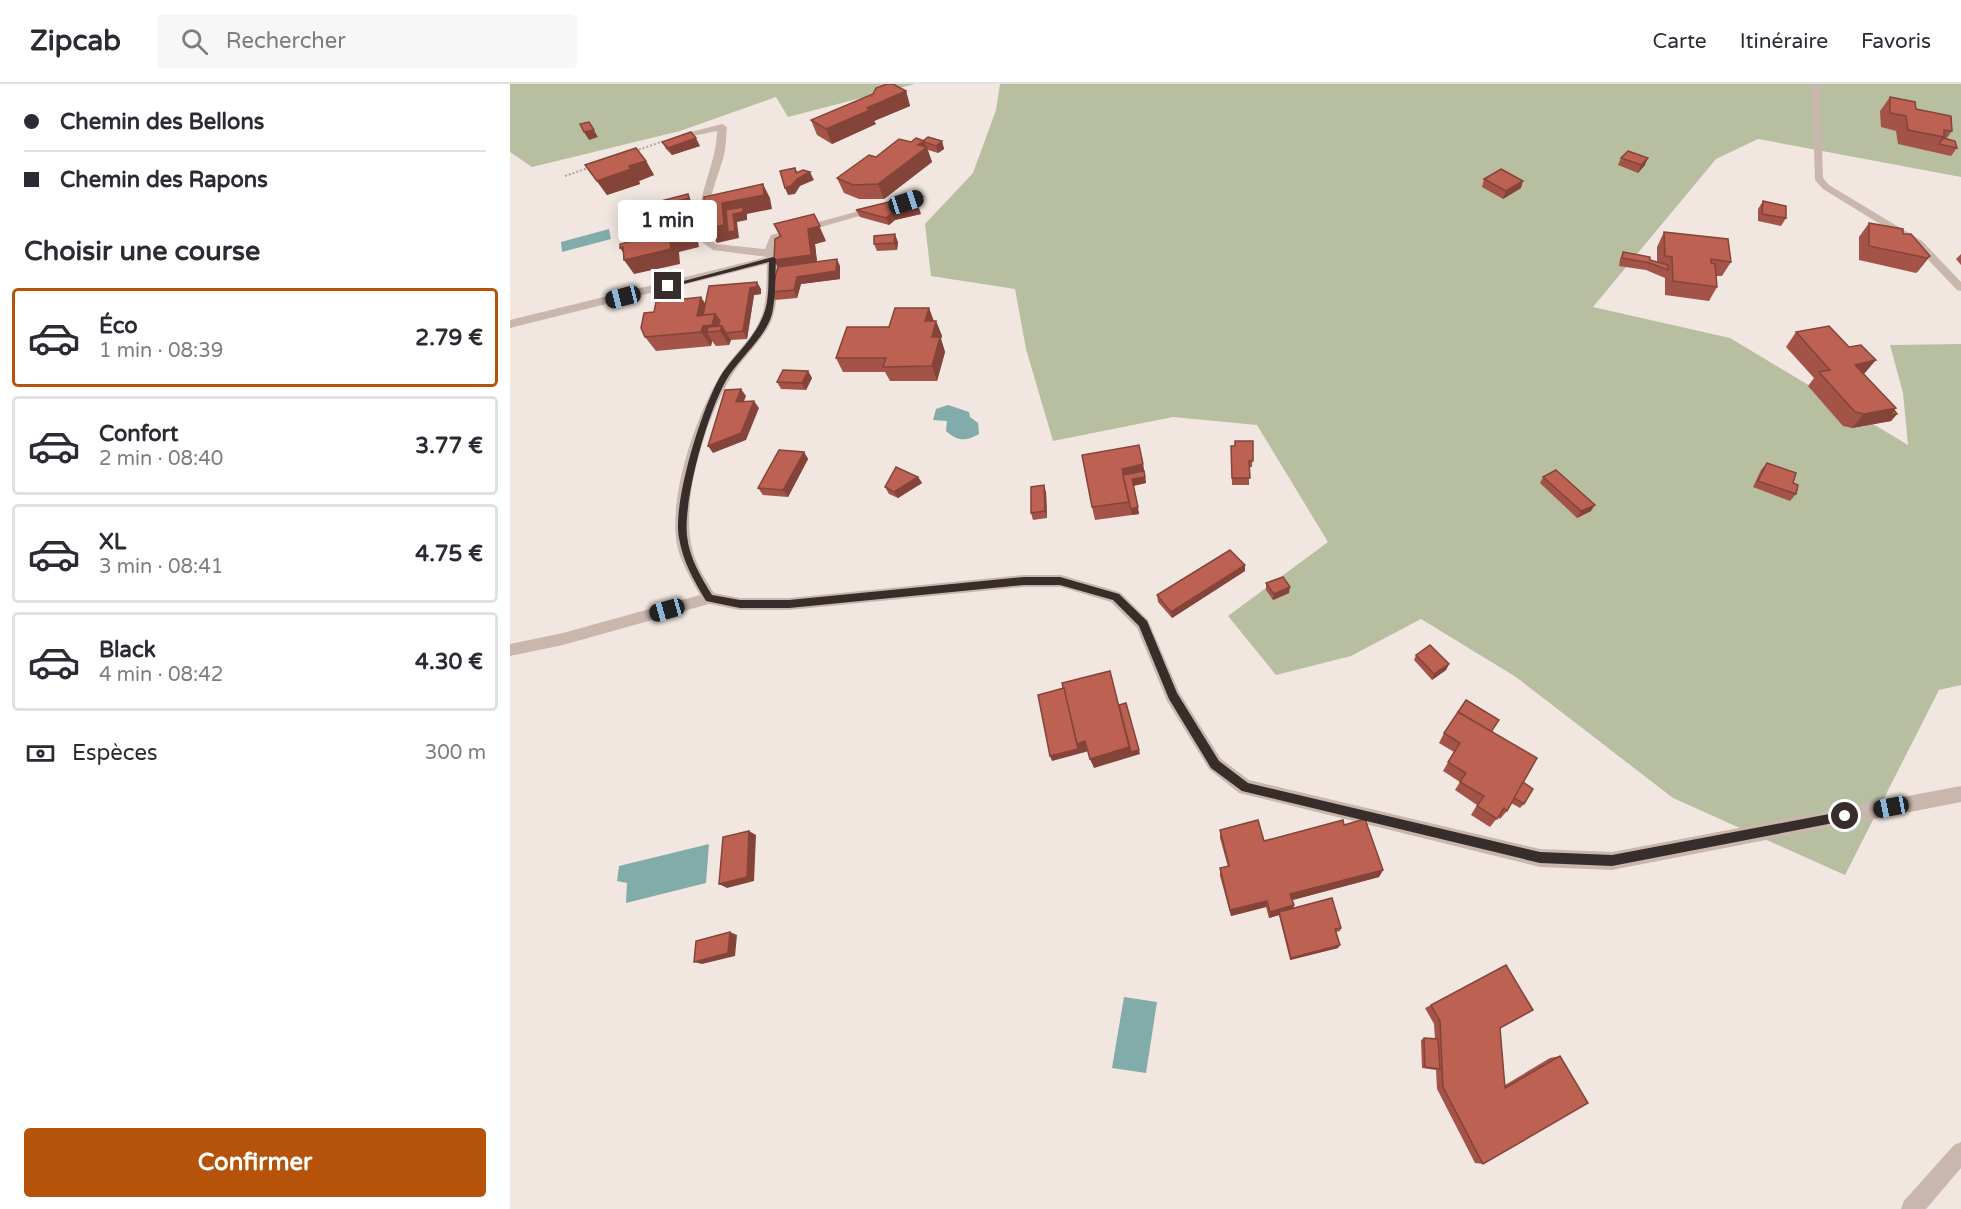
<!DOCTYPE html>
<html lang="fr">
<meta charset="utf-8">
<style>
body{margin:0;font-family:"Varela Round",sans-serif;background:#f7f7f7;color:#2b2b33;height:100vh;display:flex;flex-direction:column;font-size:22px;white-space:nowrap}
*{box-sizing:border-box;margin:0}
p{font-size:20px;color:#7c7c81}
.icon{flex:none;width:33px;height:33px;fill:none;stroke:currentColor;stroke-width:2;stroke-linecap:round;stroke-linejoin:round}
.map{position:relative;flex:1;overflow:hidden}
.panel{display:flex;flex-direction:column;background:#fff;width:510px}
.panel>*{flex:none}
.banner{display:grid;align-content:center;height:132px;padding:0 24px;background:#fff}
.end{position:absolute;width:27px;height:27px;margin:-14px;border:8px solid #372d2a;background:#fff;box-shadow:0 0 0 3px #fff}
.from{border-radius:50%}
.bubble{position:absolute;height:42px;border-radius:6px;background:#fff;box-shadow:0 3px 15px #0003;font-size:20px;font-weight:700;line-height:42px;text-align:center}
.car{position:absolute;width:18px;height:36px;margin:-18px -9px;border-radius:8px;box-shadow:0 0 4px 2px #0007;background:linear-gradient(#222 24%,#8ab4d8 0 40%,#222 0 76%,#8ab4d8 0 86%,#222 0)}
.banner b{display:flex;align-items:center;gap:21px;height:57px;font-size:22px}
.banner b+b{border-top:2px solid #e1e1e2}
.banner i{width:15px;height:15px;background:#2b2b33}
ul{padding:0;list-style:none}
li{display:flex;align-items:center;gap:18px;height:99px;margin:0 12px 9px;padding:0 12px;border:3px solid #e1e1e2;border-radius:6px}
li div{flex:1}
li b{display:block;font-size:22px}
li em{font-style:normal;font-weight:700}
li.on{border-color:#b45309}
li>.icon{width:54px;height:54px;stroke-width:1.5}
h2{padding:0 24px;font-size:27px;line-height:72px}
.pay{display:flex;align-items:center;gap:15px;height:66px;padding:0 24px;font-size:22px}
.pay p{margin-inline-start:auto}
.cta{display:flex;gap:12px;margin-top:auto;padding:12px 24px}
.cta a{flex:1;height:69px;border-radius:6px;background:#b45309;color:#fff;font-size:24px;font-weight:700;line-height:69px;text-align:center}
header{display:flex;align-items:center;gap:36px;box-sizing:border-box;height:84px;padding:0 30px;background:#fff;border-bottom:2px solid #e1e1e2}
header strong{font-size:28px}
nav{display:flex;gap:33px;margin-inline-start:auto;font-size:21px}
.search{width:420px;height:54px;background:#f7f7f7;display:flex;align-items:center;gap:15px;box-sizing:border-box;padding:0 21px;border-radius:6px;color:#7c7c81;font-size:22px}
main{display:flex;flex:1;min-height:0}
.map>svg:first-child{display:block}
</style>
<header>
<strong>Zipcab</strong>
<div class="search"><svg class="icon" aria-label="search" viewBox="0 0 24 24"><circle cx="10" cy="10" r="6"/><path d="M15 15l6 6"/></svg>Rechercher</div>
<nav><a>Carte</a><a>Itinéraire</a><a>Favoris</a></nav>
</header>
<main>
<section class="panel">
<div class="banner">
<b><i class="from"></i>Chemin des Bellons</b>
<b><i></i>Chemin des Rapons</b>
</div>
<h2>Choisir une course</h2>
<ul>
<li class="on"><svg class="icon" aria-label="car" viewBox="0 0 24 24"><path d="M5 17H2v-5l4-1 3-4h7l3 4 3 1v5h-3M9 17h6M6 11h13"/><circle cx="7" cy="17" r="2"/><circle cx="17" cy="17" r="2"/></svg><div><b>Éco</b><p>1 min · 08:39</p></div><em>2.79 €</em></li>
<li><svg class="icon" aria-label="car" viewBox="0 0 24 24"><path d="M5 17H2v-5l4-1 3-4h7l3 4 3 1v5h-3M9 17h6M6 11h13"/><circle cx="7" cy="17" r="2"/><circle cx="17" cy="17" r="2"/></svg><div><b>Confort</b><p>2 min · 08:40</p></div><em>3.77 €</em></li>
<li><svg class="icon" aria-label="car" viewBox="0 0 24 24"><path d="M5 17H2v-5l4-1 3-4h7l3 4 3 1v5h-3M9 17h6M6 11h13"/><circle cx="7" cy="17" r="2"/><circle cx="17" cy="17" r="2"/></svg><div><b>XL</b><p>3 min · 08:41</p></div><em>4.75 €</em></li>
<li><svg class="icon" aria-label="car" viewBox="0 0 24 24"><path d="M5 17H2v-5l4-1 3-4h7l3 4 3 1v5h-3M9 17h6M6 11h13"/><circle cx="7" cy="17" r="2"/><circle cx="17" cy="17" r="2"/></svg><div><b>Black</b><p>4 min · 08:42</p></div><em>4.30 €</em></li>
</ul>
<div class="pay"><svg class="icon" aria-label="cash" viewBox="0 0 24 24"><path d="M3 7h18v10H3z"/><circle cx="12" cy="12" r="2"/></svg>Espèces<p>300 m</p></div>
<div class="cta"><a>Confirmer</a></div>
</section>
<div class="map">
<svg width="1451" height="1125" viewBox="0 0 1451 1125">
<rect width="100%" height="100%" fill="#f1e7e0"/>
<!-- green -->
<g fill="#b8bfa0">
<path d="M0,0H405L278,33L266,13L170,47L22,83L0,68Z"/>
<path d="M490,0H1451V93L1248,55L1206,75L1083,223L1220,254L1398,361L1393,309L1380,261L1451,260V601L1429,606L1335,791L1163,714L1006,593L911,535L841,572L766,591L718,532L818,458L747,341L663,333L543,357L516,265L505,205L421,192L415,140L463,89L486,26Z"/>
</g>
<!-- water -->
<g fill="#81acaa">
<path d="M99,145L101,155L52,168L51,158Z"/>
<path d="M438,321L459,328L460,333L468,339L469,350C456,358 447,357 436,347L437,337L423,336L426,325Z"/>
<path d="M199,760L196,799L116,819L117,799L107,797L109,782Z"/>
<path d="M614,913L647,918L636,989L602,984Z"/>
</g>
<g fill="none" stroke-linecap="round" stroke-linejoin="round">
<!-- path -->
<g stroke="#b4a096" stroke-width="2" stroke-dasharray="2 2" stroke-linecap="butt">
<path d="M125,67L154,57"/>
<path d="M55,92L81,83"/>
</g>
<!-- minor -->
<g fill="#c9b6ac" fill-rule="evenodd">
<path d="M1302,0H1310L1313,94L1319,101L1412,157L1451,198V207L1447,206L1404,161L1313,105L1305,96Z"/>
<path d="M212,40L217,43C216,53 216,62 214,71C209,92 185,143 206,160L255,165L261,151L411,110L416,113L269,155L264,169L268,175C267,196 269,218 261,238C251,259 232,274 221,293C196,334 172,412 181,459C184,478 194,493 204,509L230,514H279L514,491H551L606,507L611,509L638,536L669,608L711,675L739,696L1030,765L1102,768L1451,702V718L1102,786L1030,783L729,709L699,685L657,617L627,544L601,518L551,503H514L279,526H230L199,520L53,561L0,572V560L53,549L190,511C181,495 171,479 167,461C158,413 186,331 211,290C222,271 240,258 249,238C258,220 256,199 257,180L0,244V236L257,173L203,166L192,158C181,116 206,87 207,47L178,53L173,50Z"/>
<path d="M1451,1058V1084L1416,1125H1391L1394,1117L1444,1061Z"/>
</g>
</g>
<!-- wall -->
<g fill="#a35347">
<path d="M396,7L400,22L364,37L366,40L322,60L307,51L301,36Z"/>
<path d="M1380,13L1442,47L1436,55L1447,64L1441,72L1388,60L1386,47L1371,43L1370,27Z"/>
<path d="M432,57L434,65L428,69L418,66L422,78L374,115H349L334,109L327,94L366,73L401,58Z"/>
<path d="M152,58L190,62L162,71L156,65Z"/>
<path d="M1111,74L1135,81L1128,89L1108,81Z"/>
<path d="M136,77L144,91L129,97L130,100L97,111L75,81Z"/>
<path d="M974,95L1011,104L993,115L972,103Z"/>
<path d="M1253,117L1276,134L1271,142L1248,137V125Z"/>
<path d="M408,122L411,130L385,136L379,141L350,133L346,126Z"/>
<path d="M1359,139L1393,150L1420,172L1408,187L1406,189L1349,176V153Z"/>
<path d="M264,140L316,157L305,160L307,178L330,182V195L291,200L287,214L265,216L261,208L268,183L270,153Z"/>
<path d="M1154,148L1221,178L1212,192H1206L1207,203L1199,217L1155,211V194L1136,186L1109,182L1110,175L1113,168L1147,178V163Z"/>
<path d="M388,158L387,166L367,167L364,160Z"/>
<path d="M1451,170V181L1446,175Z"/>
<path d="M251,205V210L244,211L237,255L221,256L219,261L206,262L202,257L201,262L146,267L135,253L195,219Z"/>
<path d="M419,224L424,237H426L432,252L431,255L435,268L427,297H380L375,288H333L326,274L379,243Z"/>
<path d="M1286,248L1354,290L1387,330L1381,337L1342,344L1333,342L1298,302L1304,294L1276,263Z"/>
<path d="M298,287L302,294L296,306L271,305L267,298Z"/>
<path d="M743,357L742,383H739V401H722L721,362H725Z"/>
<path d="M294,368L298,375L278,413L253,411L248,404Z"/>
<path d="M1257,379L1283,399L1286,410L1280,417L1243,403L1251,386Z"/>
<path d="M633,380L636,399L623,402L629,430L585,436L582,423Z"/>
<path d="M408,393L412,399L388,414L379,410L375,403Z"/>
<path d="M1033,393L1081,427L1067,434L1030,399Z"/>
<path d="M536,408L537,434L523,436L521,429Z"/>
<path d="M735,487L662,534L648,518L647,511Z"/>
<path d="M756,499L779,509L763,516L756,506Z"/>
<path d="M906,571L939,580L936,586L922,596L904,576Z"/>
<path d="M981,648L1013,698L1014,720L1010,724L1001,719L997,727L990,735L988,733L980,743L961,731L967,721L945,706L950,698L933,687L944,668L929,659L934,649Z"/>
<path d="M834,741L873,786L869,793L782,816L784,821L783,824L831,844L830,847L826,848L828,864L780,876L769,831L759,834L756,823L721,832L710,792V784L718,783L710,754V746L754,757Z"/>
<path d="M921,921L990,944L995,1001L1040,974L1050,972L973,1080L965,1079L927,1005L926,986L912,984L911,956L914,954L925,955L924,940L915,924Z"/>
</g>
<!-- shaded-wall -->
<g fill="#844439">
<path d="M396,7L400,22L364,37L366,40L322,60L316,45L349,24Z"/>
<path d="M79,38L88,53L79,56L74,48Z"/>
<path d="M186,54L190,62L162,71L158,64Z"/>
<path d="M414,57L422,78L374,115L368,100L408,61Z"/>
<path d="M432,57L434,65L428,69L426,62Z"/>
<path d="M1138,74L1135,81L1128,89L1131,81Z"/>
<path d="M136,77L144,91L129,97L130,100L97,111L87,97L119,82Z"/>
<path d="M285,84L289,91L300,88L304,96L290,102L285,110L278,111L275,104L286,89Z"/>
<path d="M1013,97L1011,104L993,115L996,107Z"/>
<path d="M253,100L260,114L262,125L237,130V136L227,138L229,154L207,159L198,144L212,119Z"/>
<path d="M178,110L183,121L171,124L174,133L141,141L137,134L130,136L125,129L166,117Z"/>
<path d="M408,122L411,130L385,136L379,141L376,134L382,129Z"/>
<path d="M304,130L316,157L305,160L308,186L271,190L264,176L298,145Z"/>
<path d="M179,142L188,157L189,163L169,168L170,180L124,190L114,176L118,175L110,164L159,153Z"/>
<path d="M385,150L388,158L387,166L384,159Z"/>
<path d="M1420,172L1408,187L1406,189L1417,174Z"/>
<path d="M327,175L330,182V195L291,200L287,214L284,206L287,193Z"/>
<path d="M247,198L251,205V210L244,211L237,255L233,247L240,204Z"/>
<path d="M191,213L200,227L205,230L214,244V245L221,256L219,261L210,247L197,248L202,257L201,262L191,248L193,242L187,232Z"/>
<path d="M419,224L424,239L415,237Z"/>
<path d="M426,237L432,252L431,255L435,268L427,297L422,282V253Z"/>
<path d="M1366,276L1354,290L1345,281Z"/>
<path d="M298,287L302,294L296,306L292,299Z"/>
<path d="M231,305L236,312L231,325L226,318Z"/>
<path d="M244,317L249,324L236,356L203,369L198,362Z"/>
<path d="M1386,324L1380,331L1387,330L1381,337L1342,344L1354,330Z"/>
<path d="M294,368L298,375L278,413L273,406Z"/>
<path d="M633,380L636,399L623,402L614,398L612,385Z"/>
<path d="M408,393L412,399L388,414L384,408Z"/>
<path d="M534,401L536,408L537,434L535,427Z"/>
<path d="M1085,421L1081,427L1067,434L1071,427Z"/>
<path d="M628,423L629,430L622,431L621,425Z"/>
<path d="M735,481V487L662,534L661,528Z"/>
<path d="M780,503L779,509L763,516L764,510Z"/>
<path d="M939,580L936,586L922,596L924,590Z"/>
<path d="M575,657L579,667L542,677L540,672L567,660Z"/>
<path d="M619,663L629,666L630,670L584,684L580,675Z"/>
<path d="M239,747L246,751L244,797L217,804L209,800Z"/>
<path d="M873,786L869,793L779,817L780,810Z"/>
<path d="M757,817L756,823L721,832L720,826Z"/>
<path d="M784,821L783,828H769V831L759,834L760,828Z"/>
<path d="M220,848L227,851L225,872L192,880L184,878Z"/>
<path d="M830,861L828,864L780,876L781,874Z"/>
</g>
<!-- building -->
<g fill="#bd6152" stroke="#844439" stroke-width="1.5">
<path d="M377,0H383L396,7L357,24L360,26L316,45L301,36L363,10L366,4Z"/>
<path d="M1380,13L1405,18L1406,25L1441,32L1442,47L1434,46V53L1398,46L1396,32L1380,29Z"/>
<path d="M79,38L84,46L74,48L70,40Z"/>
<path d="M181,48L186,54L158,64L152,58Z"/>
<path d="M418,53L432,57L426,62L414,58V57H413Z"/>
<path d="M406,54L414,57L408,61L417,63L368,100L343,101L327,94L359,71L366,73L389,55L401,58Z"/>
<path d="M1433,54L1445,57L1447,64L1429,60Z"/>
<path d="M126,64L136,77L119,82L121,85L87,97L75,81Z"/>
<path d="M1118,67L1138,74L1131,81L1111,74Z"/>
<path d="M285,84L286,89L293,86L300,88L287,95L281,102L275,104L270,87Z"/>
<path d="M991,85L1013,97L996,107L974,95Z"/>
<path d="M253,100L254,111L212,119L214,141L198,144L194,127V113Z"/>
<path d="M178,110L179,114L166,117L169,125L137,134L134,126L125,129L124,124Z"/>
<path d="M402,111L408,122L382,129L376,134L346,126L387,116Z"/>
<path d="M1253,117L1276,122V134L1252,130Z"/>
<path d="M233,123V128L223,130L225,147L218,148L216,126Z"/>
<path d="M304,130L310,142L298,145L301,171L264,176L265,155L271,152L264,140Z"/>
<path d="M1359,139L1393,145V150H1401L1420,172L1417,174L1359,162Z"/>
<path d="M179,142L180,149L159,153L161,165L114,176L113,163L110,164V160L135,154V149Z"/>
<path d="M1154,148L1218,155L1221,178L1201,175V179L1205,180L1207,203L1163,197L1162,173L1155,172Z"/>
<path d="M385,150L384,159L364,160V152Z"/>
<path d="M1113,168L1140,173V176L1158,181V186L1140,179L1112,174Z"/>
<path d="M327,175L326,187L287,193L284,206L261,208L268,183Z"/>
<path d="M247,198V203L240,204L233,247L216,249L212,242H208L210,237L205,230L193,231L199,202Z"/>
<path d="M191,213L187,232L205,230L202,241L193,242L191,248L135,253L131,244L134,229L144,228L146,218Z"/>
<path d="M385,224H419L415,237H426L422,253H430L422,282L373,283L376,274H326L337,243H379Z"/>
<path d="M212,242L210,247L197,248L198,243Z"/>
<path d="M1319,242L1339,263L1351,261L1366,276L1345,281L1386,324L1354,330L1345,328L1309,288L1320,286L1286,248Z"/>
<path d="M273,286L298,287L292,299L267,298Z"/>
<path d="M231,305L226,318L244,317L231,349L198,362L215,306Z"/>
<path d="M1384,326L1387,330L1380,331Z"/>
<path d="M725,357H743V377H739L740,394H722L721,362H725Z"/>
<path d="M629,361L633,380L612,385L619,418L582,423L572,371Z"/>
<path d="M269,366L294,368L273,406L248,404Z"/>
<path d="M1257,379L1286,389L1283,399L1288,401L1286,410L1248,397Z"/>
<path d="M386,383L408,393L384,408L375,403Z"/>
<path d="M1046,386L1085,421L1071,427L1033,393Z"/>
<path d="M634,387L635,393L622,395L628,423L621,425L613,391Z"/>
<path d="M534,401L535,427L521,429V403Z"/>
<path d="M720,466L735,481L661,528L647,511Z"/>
<path d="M773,493L780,503L764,510L756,499Z"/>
<path d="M920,561L939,580L924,590L906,571Z"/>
<path d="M600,587L619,663L580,675L575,657L567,660L552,599Z"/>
<path d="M554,604L568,665L540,672L528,611Z"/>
<path d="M956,616L989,636L981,648L948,628Z"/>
<path d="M616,619L629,666L621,668L609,621Z"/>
<path d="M948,628L1027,674L997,727L994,724L987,735L967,722L974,712L950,698L956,689L938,678L950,659L934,649Z"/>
<path d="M1013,698L1023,705L1014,720L1004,714Z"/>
<path d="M855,735L873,786L780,810L784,821L770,825L760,828L757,817L720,826L710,784L719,782L710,746L748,736L754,757L833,736L834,741Z"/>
<path d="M239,747L237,793L209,800L213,753Z"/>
<path d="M822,814L831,844L825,845L830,861L781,874L769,828Z"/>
<path d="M220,848L218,869L184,878L186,857Z"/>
<path d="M996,881L1023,926L990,944L995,1004L1050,972L1078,1019L973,1080L933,1003L930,937L921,921Z"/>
<path d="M914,954L928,955L930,985L915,983Z"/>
</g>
<!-- route -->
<path fill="#372d2a" d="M263,173L266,175C265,192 266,213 262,230C256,252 233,271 220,290C199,321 173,415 177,452C179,473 191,493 202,511L230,516H279L514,493H550L609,510L637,537L667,609L709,677L738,699L1030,768L1102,771L1335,727L1339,728V736L1102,782L1030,779L732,707L701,684L659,615L629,542L603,516L550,501H514L279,524H230L196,517C184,497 173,478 169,454C162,419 193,318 213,288C226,270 245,253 253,232C260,217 258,194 259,178L158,204L155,202Z"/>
</svg>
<i class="end from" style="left:1335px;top:732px"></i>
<i class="end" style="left:158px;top:202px"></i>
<div class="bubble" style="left:108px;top:116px;width:99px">1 min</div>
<i class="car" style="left:396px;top:118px;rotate:72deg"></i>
<i class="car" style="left:113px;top:213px;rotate:256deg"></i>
<i class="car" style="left:157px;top:526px;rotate:254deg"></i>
<i class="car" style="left:1381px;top:723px;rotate:259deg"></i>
</div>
</main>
